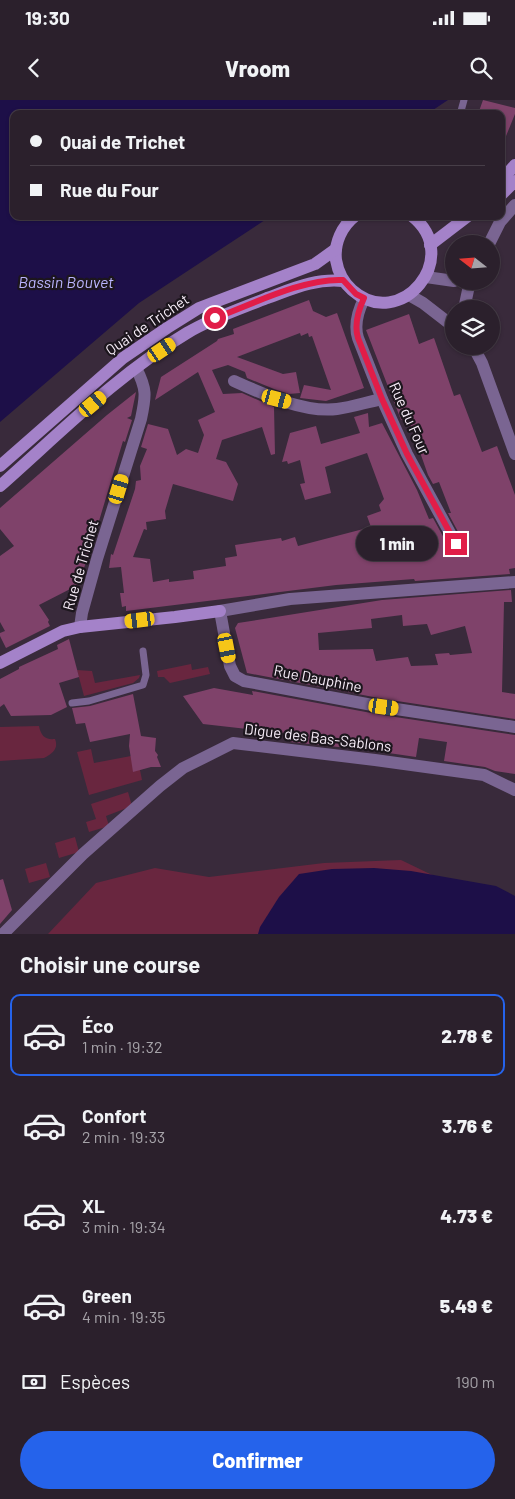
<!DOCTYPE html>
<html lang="fr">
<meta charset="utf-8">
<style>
body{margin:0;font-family:Barlow,sans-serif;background:#332834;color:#f1f3f6;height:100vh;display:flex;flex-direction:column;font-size:19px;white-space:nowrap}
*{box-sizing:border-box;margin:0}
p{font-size:16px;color:#a6a3a9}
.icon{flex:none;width:28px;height:28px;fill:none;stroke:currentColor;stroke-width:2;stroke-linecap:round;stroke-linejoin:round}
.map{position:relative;height:834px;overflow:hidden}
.details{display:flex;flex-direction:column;background:#2b202c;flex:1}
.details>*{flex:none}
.top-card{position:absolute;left:10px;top:10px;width:495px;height:110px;border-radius:10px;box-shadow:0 1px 4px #0004,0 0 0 1px #473e48;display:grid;align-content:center;height:110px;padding:0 20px;background:#2b202c}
.needle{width:32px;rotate:287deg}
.buttons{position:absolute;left:445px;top:135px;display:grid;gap:10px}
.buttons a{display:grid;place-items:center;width:55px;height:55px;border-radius:50%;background:#2b202c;box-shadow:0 1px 4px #0004,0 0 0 1px #473e48;font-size:25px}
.end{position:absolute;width:22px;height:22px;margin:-11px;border:6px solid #e11d48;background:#fff;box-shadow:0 0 0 2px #fff}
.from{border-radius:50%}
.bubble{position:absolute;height:35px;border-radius:18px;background:#2b202c;box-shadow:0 1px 4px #0004,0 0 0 1px #473e48;font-size:16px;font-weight:800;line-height:35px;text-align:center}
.car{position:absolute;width:15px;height:30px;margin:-15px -8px;border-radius:6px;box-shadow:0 0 4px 1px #0007;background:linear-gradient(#f5c518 24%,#345 0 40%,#f5c518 0 76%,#345 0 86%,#f5c518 0)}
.top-card b{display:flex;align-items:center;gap:18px;height:48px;font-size:19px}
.top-card b+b{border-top:1px solid #473e48}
.top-card i{width:12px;height:12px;background:#f1f3f6}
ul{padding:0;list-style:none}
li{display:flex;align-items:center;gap:15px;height:82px;margin:0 10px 8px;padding:0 10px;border:2px solid transparent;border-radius:10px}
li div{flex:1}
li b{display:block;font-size:19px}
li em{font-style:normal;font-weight:800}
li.current{border-color:#2563eb}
li>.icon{width:45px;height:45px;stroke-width:1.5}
h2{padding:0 20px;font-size:22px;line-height:60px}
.pay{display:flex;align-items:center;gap:12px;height:55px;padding:0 20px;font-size:19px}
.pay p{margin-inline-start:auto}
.action{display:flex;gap:10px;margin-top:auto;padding:10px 20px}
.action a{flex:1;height:58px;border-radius:30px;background:#2563eb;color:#fff;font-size:20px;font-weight:800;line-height:58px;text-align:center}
.status{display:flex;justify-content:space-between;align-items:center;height:35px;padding:0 25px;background:#2b202c;direction:ltr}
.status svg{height:14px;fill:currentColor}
header{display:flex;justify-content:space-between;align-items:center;height:65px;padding:0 20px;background:#2b202c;font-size:22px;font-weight:800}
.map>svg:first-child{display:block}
</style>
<div class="status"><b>19:30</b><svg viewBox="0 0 49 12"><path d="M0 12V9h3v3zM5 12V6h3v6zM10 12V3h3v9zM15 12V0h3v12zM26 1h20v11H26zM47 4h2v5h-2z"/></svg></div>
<header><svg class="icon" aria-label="back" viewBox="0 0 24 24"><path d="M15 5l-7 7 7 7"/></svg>Vroom<svg class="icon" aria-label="search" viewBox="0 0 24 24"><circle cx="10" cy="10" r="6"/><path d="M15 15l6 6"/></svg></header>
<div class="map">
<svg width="515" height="834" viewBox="0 0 515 834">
<rect width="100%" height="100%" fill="#392a3b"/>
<!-- green -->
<g fill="#69263f">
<path d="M191,564L192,570L208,567L210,574L170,583L164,577H158L157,571Z"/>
<path d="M77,570L92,571L95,583L140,575L139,578L133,583L84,596Z"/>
<path d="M39,626C41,636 45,640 55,639C59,649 52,654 44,658L0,661V627Z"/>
<path d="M91,649L94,663L131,656L133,664L140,670L142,680L89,695L77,652Z"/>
<path d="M128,692L132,706L106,716L109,726L89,732L86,722L96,719L91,704Z"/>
<path d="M75,737L79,752L59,758L55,743Z"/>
<path d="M401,760L486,801L458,834H48L96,783L155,768L209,777L324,763Z"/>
<path d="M46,763L50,777L29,783L25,769Z"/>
</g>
<!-- water -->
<g fill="#1d0f48">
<path d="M0,0H448L427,14H14V116H271L139,203L0,322Z"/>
<path d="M374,768L411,771L496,786L515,796V834H258L260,827L279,797L299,774L332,769Z"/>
</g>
<!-- building -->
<g fill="#7f426a" fill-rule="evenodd">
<path d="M483,0L515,8V14L502,46L501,14H478Z"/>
<path d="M309,200L313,211L326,217L337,213L364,288L326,301L300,298L304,285L331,290L312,236L309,237L308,233L301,236L300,233L237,257L283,274L296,272L300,293L289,294L274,289L247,278L245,272L228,265L212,270L223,294L242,293L274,307L275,354L271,355L262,327L222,340L216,359L226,362L238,384L233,401L173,384L165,411L166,419L146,422L147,430L144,429L133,457L150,459L153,482L169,479V482L194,479L193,471L226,466L225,458L237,456L235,445L281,438L282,441L295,437L298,446L371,427L367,416L381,411L379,405L384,399L367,353L325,367L331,393L305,400L300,384L305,383L300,360L288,364L287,361L282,362L290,333L316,326L321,344L360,333L354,317L368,313L369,327L382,323L417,390L429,419L433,418L451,451L456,452L460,451L464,445L463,441L448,413H451L439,382L433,384L428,375L408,318L401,320L366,230L409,214L419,244L434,238L454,296L460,294L482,352L497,346L515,395V468L509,469L510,474L415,481L414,479L336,485L126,511V506L122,507L120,493H124L121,467L109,468L111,454L113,455L135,389L136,381L141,380L140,366L147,349L141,347L148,324L168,329L177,355L186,349L198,353L204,335L198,320L215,312L198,272L155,300L161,277L217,241L218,239L234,234L233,229Z"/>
<path d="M136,292L131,316L127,318L132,320L125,342L123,341L90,451L78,485L39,505L49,520L48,522L50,526L6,548L0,536V533L5,531L0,522V456L14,446L0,429V408L107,315Z"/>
<path d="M511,490L512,502H504L502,592L515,594V619L384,599L247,573L235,528L238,523L382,500ZM402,515L403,526L427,524L431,535L465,526L472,553L450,555L449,553L435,554L438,565L411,566L408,557L376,561L373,549L319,550L318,533L372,528L371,519Z"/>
<path d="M69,539L79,577L59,583L67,607L51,615L11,616L4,604L0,607V579L19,569V567L58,549L57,545Z"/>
<path d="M214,588L253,595L252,591L382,615L515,635V674L495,671L485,667L444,661L447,642L419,638L416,657L368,650L290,642L291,634L203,624L183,596Z"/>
<path d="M133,594L141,636L156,638L155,651L158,655L157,657L161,667H151L133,672L129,646L130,634L90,642L85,623L76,624L72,608L90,606Z"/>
<path d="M3,779L12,810L0,824V780Z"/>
</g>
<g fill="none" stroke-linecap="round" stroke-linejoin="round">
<!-- lane -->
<g stroke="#7a6592" stroke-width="7">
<path d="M457,14L461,11L464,0"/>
<path d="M72,603L89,601L143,585L146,575L143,551"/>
</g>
<!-- street -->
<g stroke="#7a6592" stroke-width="12">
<path d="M489,144L500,122L515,105"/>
<path d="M426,177L454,181"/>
<path d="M409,195L423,203L454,227"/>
<path d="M364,199C358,211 354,225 358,238L382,299L407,354L456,444"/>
<path d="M464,209L470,181"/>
<path d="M473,246L482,263L515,354"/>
<path d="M234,281C263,294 304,313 337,309C352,307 367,302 382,299"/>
<path d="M515,482L290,499L220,511L230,566L235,576L244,581L383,607L515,627"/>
<path d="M80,527L82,513L97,459L141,319C146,296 147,289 136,268"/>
<path d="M3,834L83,754L160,686L183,668L233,643L375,660L484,675L515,690"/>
</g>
<!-- secondary -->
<g stroke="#a482c9" stroke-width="12">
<path d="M501,81L515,65"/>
<path d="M501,95L515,81"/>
<path d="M355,116C342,126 334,143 336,160C338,172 343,182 352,190C400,233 464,157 412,116"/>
<path d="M430,145L468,116"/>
<path d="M0,366L123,258L167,228L199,208L315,164L336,149"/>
<path d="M0,386C60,333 118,274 187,233C212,218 240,209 267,198C292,189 316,178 343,181"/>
<path d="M0,563L63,531L80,527L175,517L220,511"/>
</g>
</g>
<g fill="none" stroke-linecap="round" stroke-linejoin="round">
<!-- route -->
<path stroke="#e11d48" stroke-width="6" d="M215,218C253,204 304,178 343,180L356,194L364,198C358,211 354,225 358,238L382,299L407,354L456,444"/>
</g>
<g text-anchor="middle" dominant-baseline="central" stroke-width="4.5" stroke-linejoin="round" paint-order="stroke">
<!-- street labels -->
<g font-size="15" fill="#f8eef9" stroke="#1c161d">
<text transform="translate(147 224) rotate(-34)">Quai de Trichet</text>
<text transform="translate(410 318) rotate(66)">Rue du Four</text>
<text transform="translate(80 465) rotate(-74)">Rue de Trichet</text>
<text transform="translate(318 578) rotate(11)">Rue Dauphine</text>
<text transform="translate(318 637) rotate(7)">Digue des Bas-Sablons</text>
</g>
<!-- water labels -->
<g font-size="16" font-style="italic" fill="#bab4fe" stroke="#1c161d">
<text x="66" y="181">Bassin Bouvet</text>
</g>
</g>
</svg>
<div class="buttons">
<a><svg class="needle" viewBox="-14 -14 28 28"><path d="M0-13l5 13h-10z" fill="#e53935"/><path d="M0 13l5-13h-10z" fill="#a6a3a9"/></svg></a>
<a><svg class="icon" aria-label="layers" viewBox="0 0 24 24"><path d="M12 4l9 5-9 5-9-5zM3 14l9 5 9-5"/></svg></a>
</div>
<i class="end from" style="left:215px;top:218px"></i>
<i class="end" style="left:456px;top:444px"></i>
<div class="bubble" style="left:356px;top:426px;width:82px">1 min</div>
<i class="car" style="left:162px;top:250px;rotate:56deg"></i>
<i class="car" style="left:277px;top:299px;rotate:105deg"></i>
<i class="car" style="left:93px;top:304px;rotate:50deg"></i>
<i class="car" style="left:119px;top:389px;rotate:17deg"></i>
<i class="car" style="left:140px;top:520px;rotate:263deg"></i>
<i class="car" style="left:227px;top:548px;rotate:169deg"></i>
<i class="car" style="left:384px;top:607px;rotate:98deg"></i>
<div class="top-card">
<b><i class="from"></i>Quai de Trichet</b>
<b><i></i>Rue du Four</b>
</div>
</div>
<section class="details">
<h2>Choisir une course</h2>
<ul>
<li class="current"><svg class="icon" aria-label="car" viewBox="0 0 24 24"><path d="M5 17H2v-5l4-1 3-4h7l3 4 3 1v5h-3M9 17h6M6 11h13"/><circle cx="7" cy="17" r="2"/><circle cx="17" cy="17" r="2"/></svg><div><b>Éco</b><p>1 min · 19:32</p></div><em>2.78 €</em></li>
<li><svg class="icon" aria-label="car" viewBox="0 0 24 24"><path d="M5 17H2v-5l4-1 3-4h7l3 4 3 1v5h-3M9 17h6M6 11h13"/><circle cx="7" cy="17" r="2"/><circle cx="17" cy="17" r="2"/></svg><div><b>Confort</b><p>2 min · 19:33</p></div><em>3.76 €</em></li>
<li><svg class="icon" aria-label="car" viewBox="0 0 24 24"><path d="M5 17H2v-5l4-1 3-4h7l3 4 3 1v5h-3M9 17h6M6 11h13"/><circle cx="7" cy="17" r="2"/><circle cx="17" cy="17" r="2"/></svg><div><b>XL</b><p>3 min · 19:34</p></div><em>4.73 €</em></li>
<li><svg class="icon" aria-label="car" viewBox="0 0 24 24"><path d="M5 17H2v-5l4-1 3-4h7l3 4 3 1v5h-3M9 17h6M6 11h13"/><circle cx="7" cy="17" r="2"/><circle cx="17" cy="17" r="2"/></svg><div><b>Green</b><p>4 min · 19:35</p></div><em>5.49 €</em></li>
</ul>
<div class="pay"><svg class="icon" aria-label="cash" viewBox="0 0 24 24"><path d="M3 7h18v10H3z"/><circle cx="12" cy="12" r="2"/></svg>Espèces<p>190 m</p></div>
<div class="action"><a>Confirmer</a></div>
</section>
